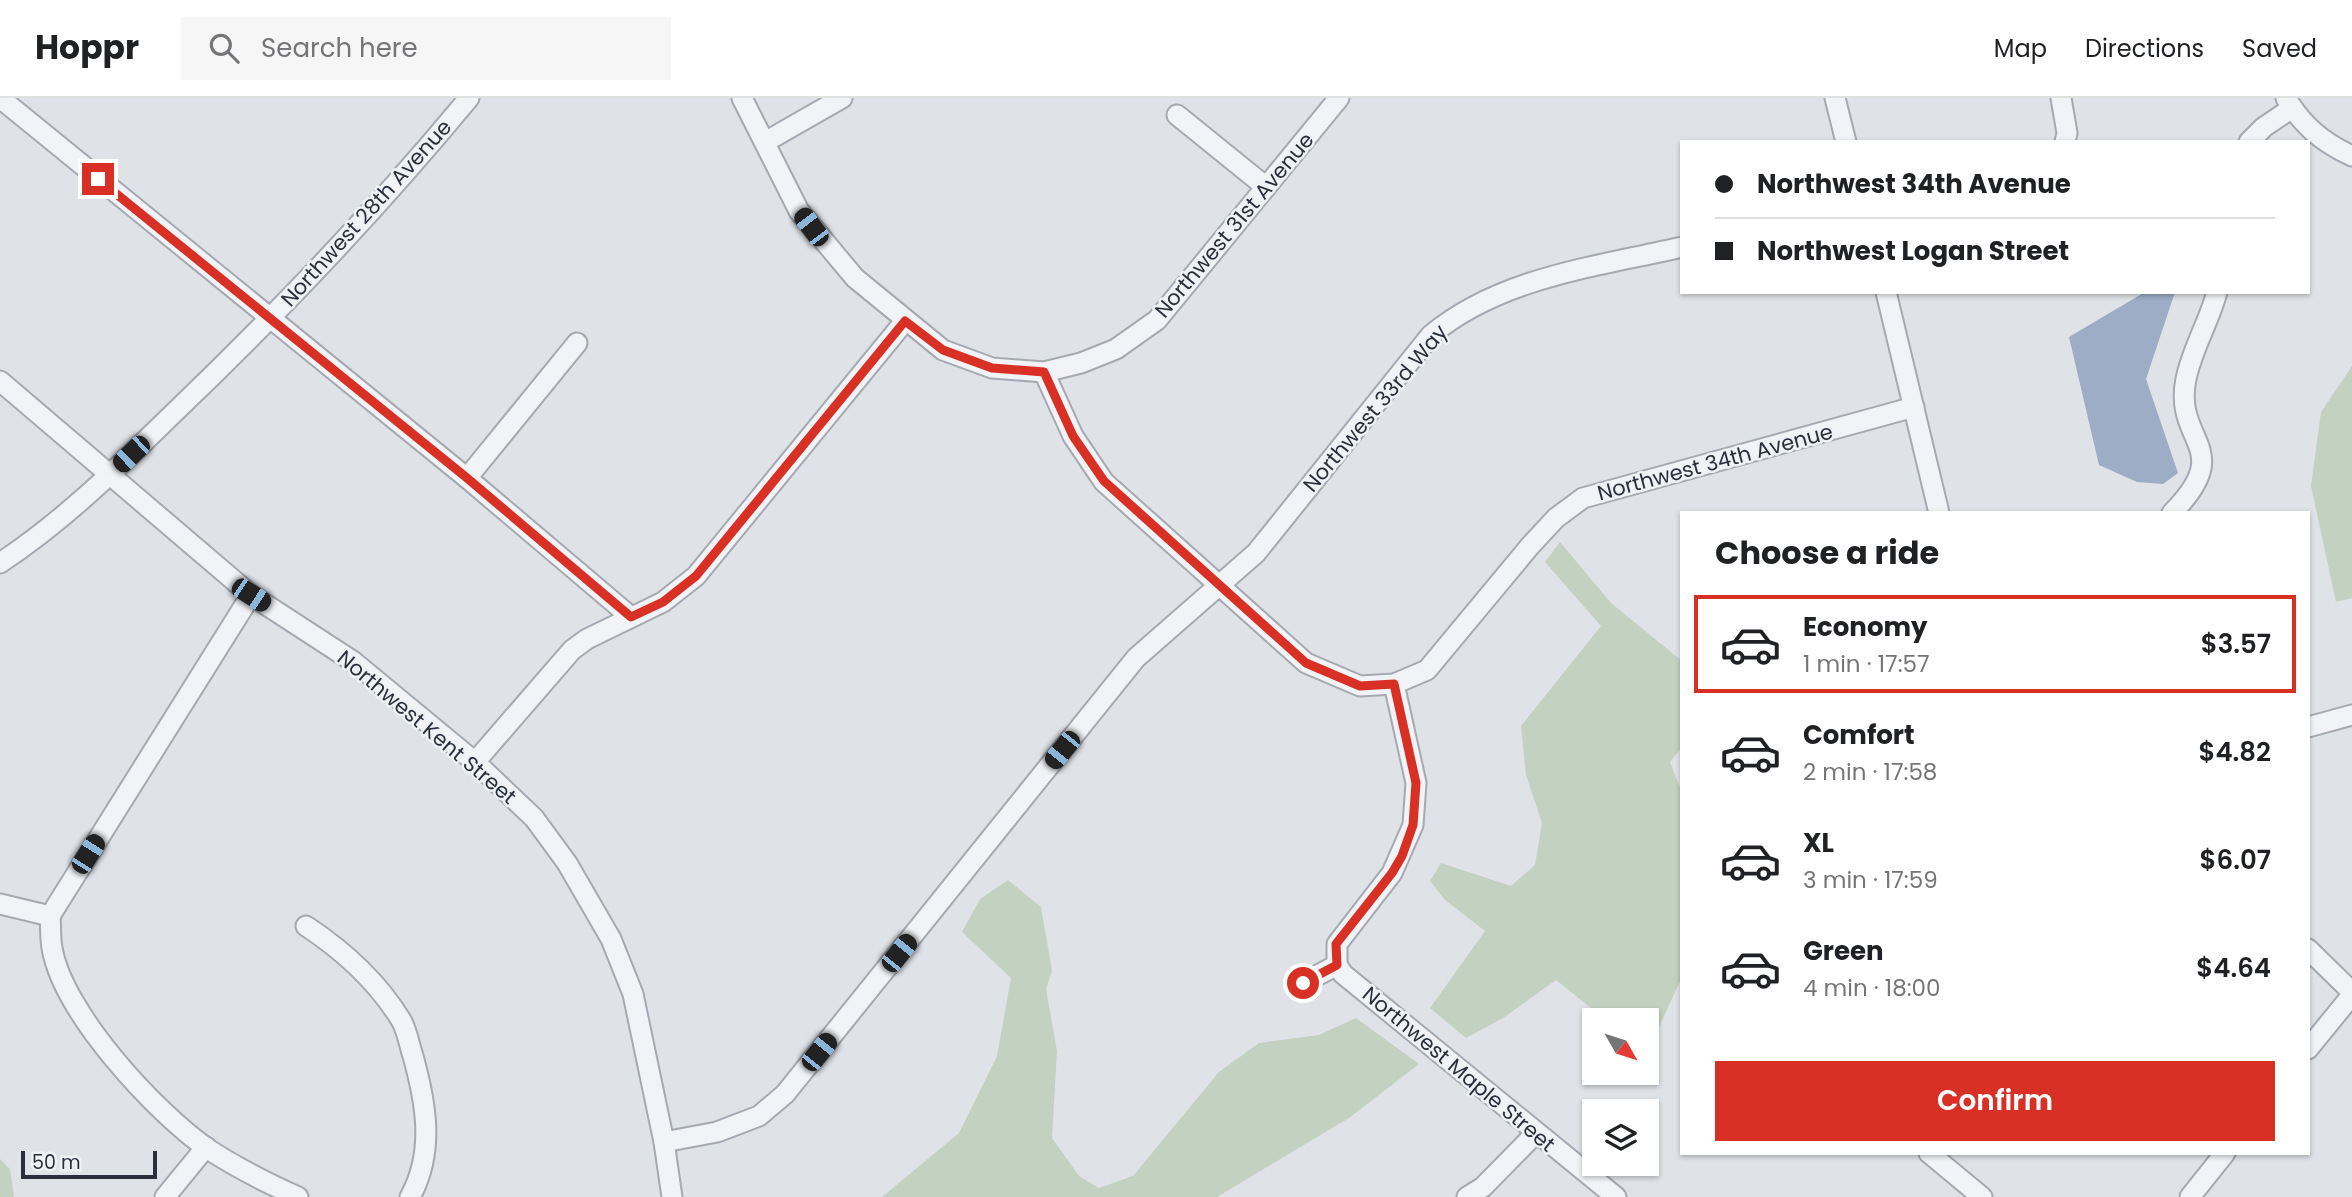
<!DOCTYPE html>
<meta charset="utf-8">
<style>
body{margin:0;font-family:Poppins,sans-serif;background:#f6f6f6;color:#202124;height:100vh;display:flex;flex-direction:column;font-size:26px;white-space:nowrap}
*{box-sizing:border-box;margin:0}
p{font-size:23px;color:#757577}
.icon{flex:none;width:38px;height:38px;fill:none;stroke:currentColor;stroke-width:2;stroke-linecap:round;stroke-linejoin:round}
.map{position:relative;flex:1;overflow:hidden}
.details{position:absolute;left:1680px;top:413px;width:630px;height:644px;display:flex;flex-direction:column;background:#fff;border-radius:0px;box-shadow:0 2px 5px #0004}
.details>*{flex:none}
.banner{position:absolute;left:1680px;top:42px;width:630px;height:154px;border-radius:0px;box-shadow:0 2px 5px #0004;display:grid;align-content:center;height:154px;padding:0 35px;background:#fff}
.needle{width:46px;rotate:129deg}
.controls{position:absolute;left:1582px;top:910px;display:grid;gap:14px}
.controls a{display:grid;place-items:center;width:77px;height:77px;border-radius:0px;background:#fff;box-shadow:0 2px 5px #0004;font-size:35px}
.scale{position:absolute;left:21px;bottom:18px;width:136px;box-sizing:border-box;padding-left:7px;border:4px solid #292f3d;border-top:0;font-size:19px;line-height:24px;white-space:nowrap;color:#292f3d;-webkit-text-stroke:5px #eef1f5;paint-order:stroke}
.end{position:absolute;width:32px;height:32px;margin:-16px;border:9px solid #d93025;background:#fff;box-shadow:0 0 0 4px #fff}
.from{border-radius:50%}
.car{position:absolute;width:21px;height:42px;margin:-21px -10px;border-radius:9px;box-shadow:0 0 5px 2px #0007;background:linear-gradient(#222 24%,#8ab4d8 0 40%,#222 0 76%,#8ab4d8 0 86%,#222 0)}
.banner b{display:flex;align-items:center;gap:24px;height:66px;font-size:26px}
.banner b+b{border-top:2px solid #e0e0e0}
.banner i{width:18px;height:18px;background:#202124}
ul{padding:0;list-style:none}
li{display:flex;align-items:center;gap:21px;height:98px;margin:0 14px 10px;padding:0 21px;border:4px solid transparent;border-radius:0px}
li div{flex:1}
li b{display:block;font-size:26px}
li em{font-style:normal;font-weight:600}
li.selected{border-color:#d93025}
li>.icon{width:63px;height:63px;stroke-width:1.5}
h2{padding:0 35px;font-size:32px;line-height:84px}
.primary-button{display:flex;gap:14px;margin-top:auto;padding:14px 35px}
.primary-button a{flex:1;height:80px;border-radius:0px;background:#d93025;color:#fff;font-size:28px;font-weight:600;line-height:80px;text-align:center}
header{display:flex;align-items:center;gap:42px;box-sizing:border-box;height:98px;padding:0 35px;background:#fff;border-bottom:2px solid #e0e0e0}
header strong{font-size:33px}
nav{display:flex;gap:38px;margin-inline-start:auto;font-size:24px}
.search{width:490px;height:63px;background:#f6f6f6;display:flex;align-items:center;gap:18px;box-sizing:border-box;padding:0 24px;border-radius:0px;color:#757577;font-size:26px}
.map>svg:first-child{display:block}
</style>
<header>
<strong>Hoppr</strong>
<div class="search"><svg class="icon" aria-label="search" viewBox="0 0 24 24"><circle cx="10" cy="10" r="6"/><path d="M15 15l6 6"/></svg>Search here</div>
<nav><a>Map</a><a>Directions</a><a>Saved</a></nav>
</header>
<div class="map">
<svg width="2352" height="1099" viewBox="0 0 2352 1099">
<rect width="100%" height="100%" fill="#dfe2e7"/>
<!-- green -->
<g fill="#c3d1c1">
<path d="M2352,268V500L2336,504L2311,388L2321,314Z"/>
<path d="M1560,444L1611,505L1682,563V649L1670,664L1682,695V879L1647,955V922H1606L1556,882L1503,920L1466,940L1430,910L1485,833L1445,802L1430,783L1441,765L1511,788L1535,767L1542,725L1526,677L1521,628L1601,528L1545,464Z"/>
<path d="M1008,782L1041,809L1052,873L1046,891L1057,953L1052,1040L1079,1078L1099,1090L1133,1078L1219,974L1259,945L1319,937L1356,920L1419,966L1349,1020L1217,1099H882L959,1035L997,958L1011,880L962,834L980,801Z"/>
<path d="M0,1061L10,1071L14,1099H0Z"/>
</g>
<!-- water -->
<path fill="#9dadc5" d="M2145,194H2175L2146,281L2178,375L2163,386L2137,384L2099,367L2069,239Z"/>
<g fill="none" stroke-linecap="round" stroke-linejoin="round">
<!-- minor casing -->
<g stroke="#a5a9b1" stroke-width="23">
<g id="minor">
<path d="M0,0L467,380L631,519"/>
<path d="M742,0L799,113L855,180L943,252L992,270L1044,274L1081,265L1116,251L1157,222L1339,0"/>
<path d="M1835,0L1846,44"/>
<path d="M2061,0L2067,35L2065,44"/>
<path d="M2286,0C2303,28 2322,44 2352,58"/>
<path d="M1177,17L1266,89"/>
<path d="M765,44L842,0"/>
<path d="M2249,44L2264,29L2292,10"/>
<path d="M1886,194L1939,415"/>
<path d="M1044,274L1073,338L1104,384L1306,565L1360,588L1394,586L1427,572L1530,448L1556,420L1583,400L1914,309"/>
<path d="M0,283L251,497L354,564L475,664L534,720L567,765L611,841L633,896L664,1044L672,1099"/>
<path d="M467,380L577,245"/>
<path d="M2172,415C2237,349 2173,345 2186,281C2192,251 2209,224 2217,194"/>
<path d="M0,465C67,421 123,364 180,309C282,211 379,109 469,0"/>
<path d="M2308,629L2352,617"/>
<path d="M475,664L572,552L587,541L663,504L696,478L905,223"/>
<path d="M0,806L50,818"/>
<path d="M50,818C51,828 50,840 52,850C63,915 155,1014 208,1051C237,1070 267,1085 298,1099"/>
<path d="M50,818L251,497"/>
<path d="M306,828C344,853 377,883 401,922C407,932 409,946 413,958C426,1005 435,1054 410,1099"/>
<path d="M2308,851L2352,894"/>
<path d="M1337,867L1343,876L1616,1099"/>
<path d="M1303,885L1337,867V846L1392,775L1413,727L1416,685L1394,586"/>
<path d="M2308,951L2352,897"/>
<path d="M664,1044L717,1034L759,1018L785,996L1136,560L1256,455L1431,237C1501,179 1596,169 1682,149"/>
<path d="M1929,1055L1982,1099"/>
<path d="M165,1099L206,1049"/>
<path d="M1467,1099L1483,1089L1536,1035"/>
<path d="M2190,1099L2225,1055"/>
</g>
</g>
<!-- minor -->
<use href="#minor" stroke="#f2f3f6" stroke-width="19"/>
</g>
<g fill="none" stroke-linecap="round" stroke-linejoin="round">
<!-- route -->
<path stroke="#d93025" stroke-width="9" d="M98,81L467,380L631,519L663,504L696,478L905,223L943,252L992,270L1044,274L1073,338L1104,383L1306,565L1360,588L1394,586L1416,685L1413,727L1402,758L1392,775L1336,846L1337,867L1303,885"/>
</g>
<g text-anchor="middle" dominant-baseline="central" stroke-width="5" stroke-linejoin="round" paint-order="stroke">
<!-- street labels -->
<g font-size="21" fill="#292f3d" stroke="#eef1f5">
<text transform="translate(366 115) rotate(-48)">Northwest 28th Avenue</text>
<text transform="translate(1234 127) rotate(-50)">Northwest 31st Avenue</text>
<text transform="translate(1375 310) rotate(-50)">Northwest 33rd Way</text>
<text transform="translate(1715 364) rotate(-15)">Northwest 34th Avenue</text>
<text transform="translate(427 629) rotate(40)">Northwest Kent Street</text>
<text transform="translate(1459 971) rotate(40)">Northwest Maple Street</text>
</g>
</g>
</svg>
<div class="controls">
<a><svg class="needle" viewBox="-14 -14 28 28"><path d="M0-13l5 13h-10z" fill="#e53935"/><path d="M0 13l5-13h-10z" fill="#757577"/></svg></a>
<a><svg class="icon" aria-label="layers" viewBox="0 0 24 24"><path d="M12 4l9 5-9 5-9-5zM3 14l9 5 9-5"/></svg></a>
</div>
<div class="scale">50 m</div>
<i class="end from" style="left:1303px;top:885px"></i>
<i class="end" style="left:98px;top:81px"></i>
<i class="car" style="left:811px;top:129px;rotate:323deg"></i>
<i class="car" style="left:131px;top:356px;rotate:226deg"></i>
<i class="car" style="left:251px;top:497px;rotate:123deg"></i>
<i class="car" style="left:1062px;top:652px;rotate:219deg"></i>
<i class="car" style="left:88px;top:756px;rotate:32deg"></i>
<i class="car" style="left:899px;top:855px;rotate:39deg"></i>
<i class="car" style="left:819px;top:954px;rotate:39deg"></i>
<div class="banner">
<b><i class="from"></i>Northwest 34th Avenue</b>
<b><i></i>Northwest Logan Street</b>
</div>
<section class="details">
<h2>Choose a ride</h2>
<ul>
<li class="selected"><svg class="icon" aria-label="car" viewBox="0 0 24 24"><path d="M5 17H2v-5l4-1 3-4h7l3 4 3 1v5h-3M9 17h6M6 11h13"/><circle cx="7" cy="17" r="2"/><circle cx="17" cy="17" r="2"/></svg><div><b>Economy</b><p>1 min · 17:57</p></div><em>$3.57</em></li>
<li><svg class="icon" aria-label="car" viewBox="0 0 24 24"><path d="M5 17H2v-5l4-1 3-4h7l3 4 3 1v5h-3M9 17h6M6 11h13"/><circle cx="7" cy="17" r="2"/><circle cx="17" cy="17" r="2"/></svg><div><b>Comfort</b><p>2 min · 17:58</p></div><em>$4.82</em></li>
<li><svg class="icon" aria-label="car" viewBox="0 0 24 24"><path d="M5 17H2v-5l4-1 3-4h7l3 4 3 1v5h-3M9 17h6M6 11h13"/><circle cx="7" cy="17" r="2"/><circle cx="17" cy="17" r="2"/></svg><div><b>XL</b><p>3 min · 17:59</p></div><em>$6.07</em></li>
<li><svg class="icon" aria-label="car" viewBox="0 0 24 24"><path d="M5 17H2v-5l4-1 3-4h7l3 4 3 1v5h-3M9 17h6M6 11h13"/><circle cx="7" cy="17" r="2"/><circle cx="17" cy="17" r="2"/></svg><div><b>Green</b><p>4 min · 18:00</p></div><em>$4.64</em></li>
</ul>
<div class="primary-button"><a>Confirm</a></div>
</section>
</div>
